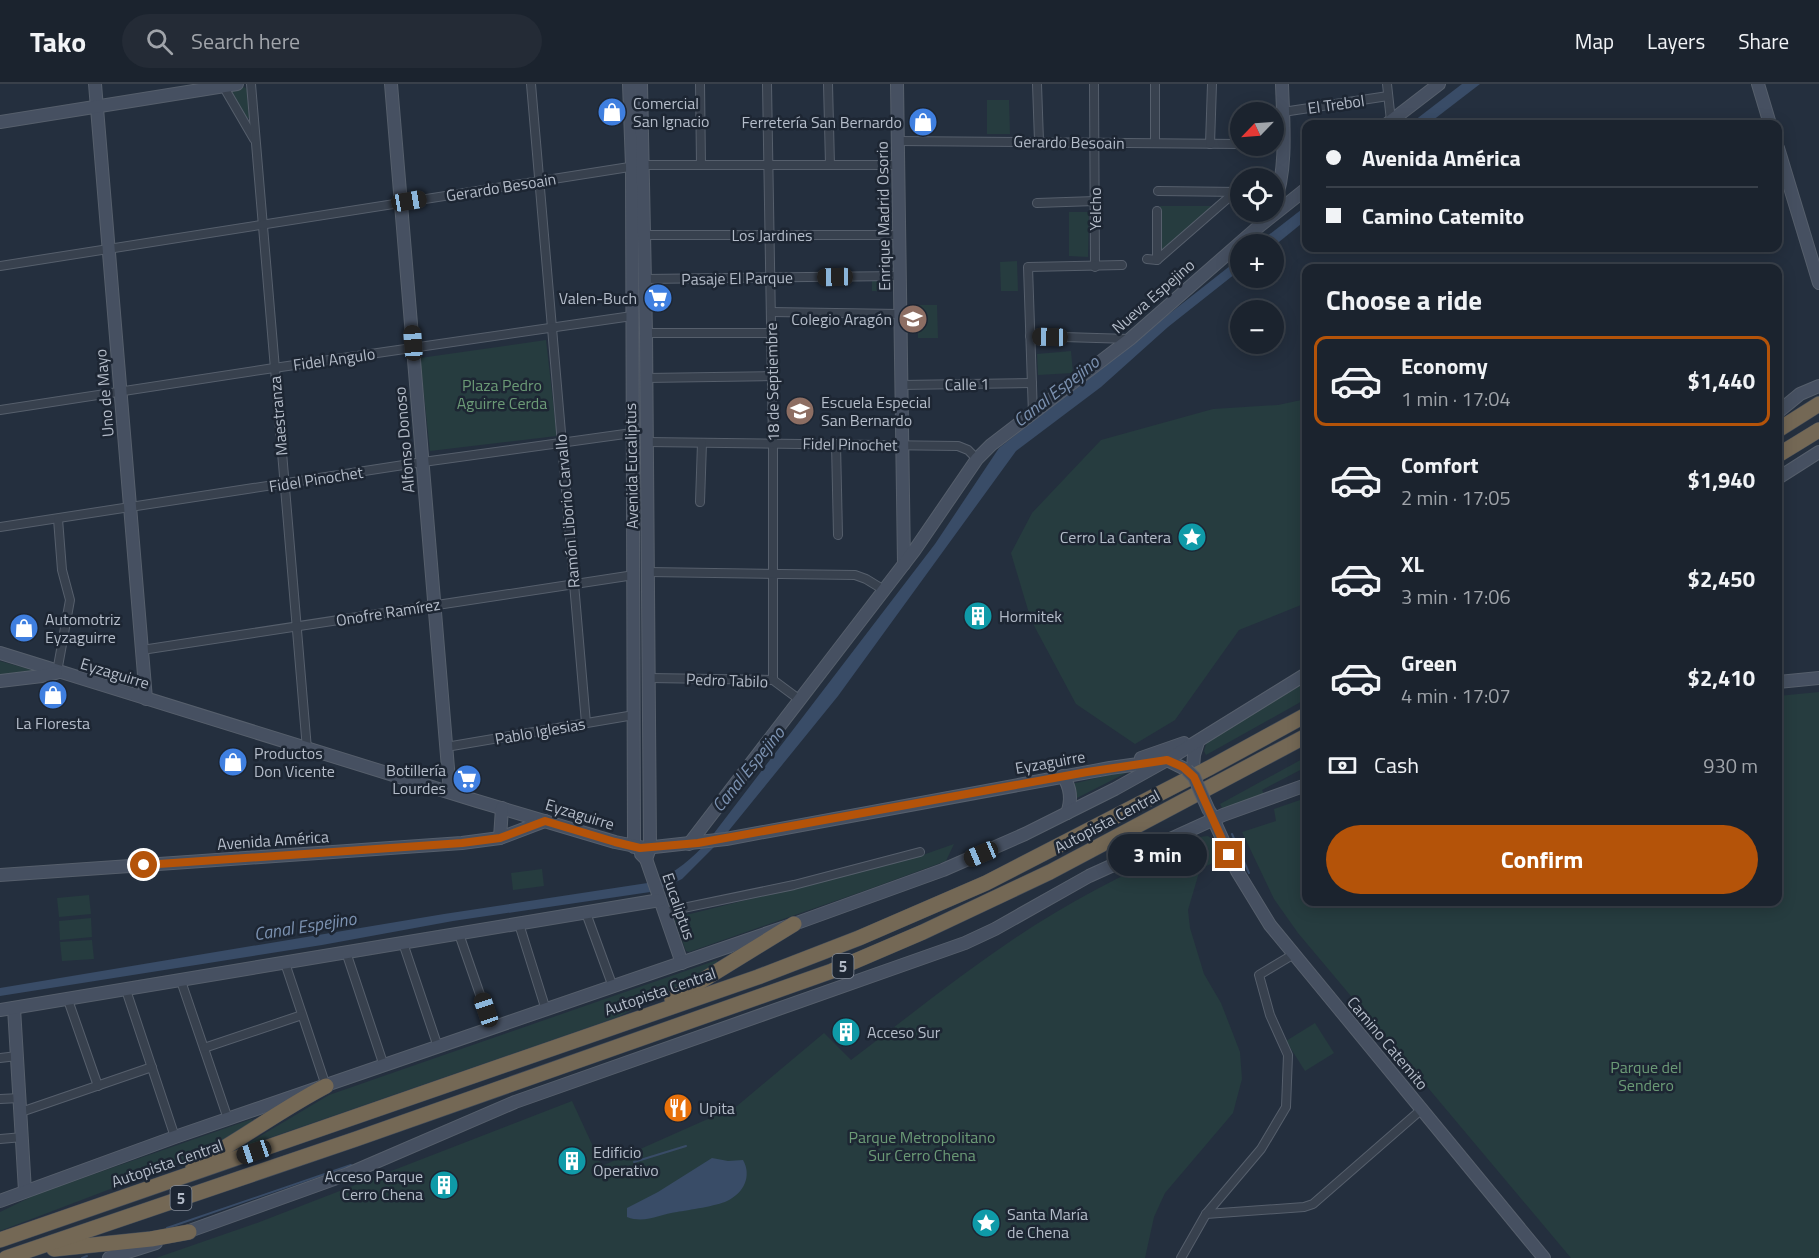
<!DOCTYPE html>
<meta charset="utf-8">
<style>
body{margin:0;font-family:"Titillium Web",sans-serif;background:#242b36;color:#f1f3f6;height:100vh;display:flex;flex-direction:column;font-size:22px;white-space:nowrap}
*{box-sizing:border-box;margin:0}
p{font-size:20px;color:#a0a4aa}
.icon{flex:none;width:33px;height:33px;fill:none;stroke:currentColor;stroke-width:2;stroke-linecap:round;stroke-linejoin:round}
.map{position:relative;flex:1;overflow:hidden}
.drawer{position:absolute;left:1302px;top:180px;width:480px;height:642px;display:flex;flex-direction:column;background:#1b232e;border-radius:12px;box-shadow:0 3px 15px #0003,0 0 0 2px #39404a}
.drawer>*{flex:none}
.top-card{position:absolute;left:1302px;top:36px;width:480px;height:132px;border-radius:12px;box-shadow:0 3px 15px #0003,0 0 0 2px #39404a;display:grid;align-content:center;height:132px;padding:0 24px;background:#1b232e}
.needle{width:39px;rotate:245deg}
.tools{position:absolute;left:1230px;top:18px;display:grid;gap:12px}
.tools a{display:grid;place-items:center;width:54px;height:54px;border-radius:50%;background:#1b232e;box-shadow:0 3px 15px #0003,0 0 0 2px #39404a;font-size:30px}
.end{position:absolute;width:27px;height:27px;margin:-14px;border:8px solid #b45309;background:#fff;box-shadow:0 0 0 3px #fff}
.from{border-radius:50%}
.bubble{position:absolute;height:42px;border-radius:21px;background:#1b232e;box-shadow:0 3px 15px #0003,0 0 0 2px #39404a;font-size:20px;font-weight:700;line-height:42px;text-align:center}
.car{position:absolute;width:18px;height:36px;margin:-18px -9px;border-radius:8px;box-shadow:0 0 4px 2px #0007;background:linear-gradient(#222 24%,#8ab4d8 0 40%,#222 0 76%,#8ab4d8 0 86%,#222 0)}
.top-card b{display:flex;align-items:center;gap:21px;height:57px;font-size:22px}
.top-card b+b{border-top:2px solid #39404a}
.top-card i{width:15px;height:15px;background:#f1f3f6}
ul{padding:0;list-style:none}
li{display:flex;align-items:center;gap:18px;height:90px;margin:0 12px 9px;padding:0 12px;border:3px solid transparent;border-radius:12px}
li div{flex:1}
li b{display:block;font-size:22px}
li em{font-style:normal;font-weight:700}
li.current{border-color:#b45309}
li>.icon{width:54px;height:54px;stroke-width:1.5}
h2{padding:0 24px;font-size:27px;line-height:72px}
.pay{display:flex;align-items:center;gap:15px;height:66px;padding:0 24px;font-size:22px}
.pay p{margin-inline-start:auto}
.button{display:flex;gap:12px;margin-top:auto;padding:12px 24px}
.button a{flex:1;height:69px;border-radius:36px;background:#b45309;color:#fff;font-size:24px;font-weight:700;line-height:69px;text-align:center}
header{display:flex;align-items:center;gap:36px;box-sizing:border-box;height:84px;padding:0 30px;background:#1b232e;border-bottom:2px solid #39404a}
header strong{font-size:28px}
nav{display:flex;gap:33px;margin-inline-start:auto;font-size:21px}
.search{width:420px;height:54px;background:#242b36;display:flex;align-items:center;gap:15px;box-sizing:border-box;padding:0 21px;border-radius:33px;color:#a0a4aa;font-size:22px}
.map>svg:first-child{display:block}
</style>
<header>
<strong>Tako</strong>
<div class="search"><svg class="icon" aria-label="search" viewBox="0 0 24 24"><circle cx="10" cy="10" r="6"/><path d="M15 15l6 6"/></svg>Search here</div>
<nav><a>Map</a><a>Layers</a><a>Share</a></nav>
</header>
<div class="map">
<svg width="1819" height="1174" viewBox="0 0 1819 1174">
<rect width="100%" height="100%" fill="#242f3e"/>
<!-- green -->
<g fill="#263c3f">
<path d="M244,3L247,5L249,34H246L230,8L232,5Z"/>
<path d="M987,16H1009L1010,50H987Z"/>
<path d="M1160,122H1213L1164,166L1160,164Z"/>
<path d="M1069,128H1089L1088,173L1069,172Z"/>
<path d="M1017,177L1018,207H1001L1000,178Z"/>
<rect x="872" y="195" width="17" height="12"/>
<path d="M917,221H937L938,254H918Z"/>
<path d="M546,256L557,352L430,367L420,274Z"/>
<path d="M1071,267L1073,289L1038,291L1037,270Z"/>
<path d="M1306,315V519L1239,546L1175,636L1135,660L1076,620L1031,536L1011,469L1032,429L1101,356L1213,325L1278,321Z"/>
<path d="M0,577L32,586L34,588L0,595Z"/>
<path d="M1306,594V615L1206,671L1204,667L1207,657Z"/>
<path d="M1819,608V1174H1571L1298,849L1274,815L1242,748L1276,737L1274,725L1300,716H1306V818H1778V612Z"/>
<path d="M1306,673V683L1262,706L1266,714L1223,726L1220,720Z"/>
<path d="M1134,685L1075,715L1072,700Z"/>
<path d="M1208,752L1212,755L1223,774L1200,785L1188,826L1190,844L1204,890L1221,919L1240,968L1242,995L1233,1029L1165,1109L1154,1133L1145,1174H156L257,1139L572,1017L602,1082L737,1022L824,949L851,976C912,930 971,882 1035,841C1087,808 1144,781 1199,753Z"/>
<path d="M954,760L946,777L864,807L689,868L686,867L674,834L917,773Z"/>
<path d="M542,785L544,802L513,806L511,789Z"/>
<path d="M89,811L91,830L59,833L57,814Z"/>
<path d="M91,834L92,853L60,856L59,837Z"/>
<path d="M92,856L94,875L62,877L60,858Z"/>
<path d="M717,876L718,882L618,933L249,1061L247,1060L329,1011Z"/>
<path d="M1315,939L1334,969L1305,987L1286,957Z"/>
<path d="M252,1035V1042L205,1069L0,1147V1128L37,1110Z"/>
</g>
<!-- water -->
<g fill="#394c67">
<path d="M1462,0H1480L1428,40H1410Z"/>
<path d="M1306,122V136L1274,162L1257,160Z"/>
<path d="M1240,174V186L1168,243L1101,303L1016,367L838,612L722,755L682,795L657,807L453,837L322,861L0,912V904L444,830L654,798C675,789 693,774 708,757L935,460L999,364Z"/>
<path d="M712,1074L728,1077L743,1076C752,1092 744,1109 727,1117C717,1122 688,1126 677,1128C660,1130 645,1140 627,1133V1124L658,1108Z"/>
</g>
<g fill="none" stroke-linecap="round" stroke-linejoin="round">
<!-- stream -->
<g stroke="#394c67" stroke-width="2">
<path d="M1232,750L1249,789"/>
<path d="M634,1078L686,1062"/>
<path d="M167,1144L351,1081"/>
<path d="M82,1174L87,1172"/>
</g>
<!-- street casing -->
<g stroke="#565f6c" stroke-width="10">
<g id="street">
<path d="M222,0L254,55"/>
<path d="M251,0L307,665"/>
<path d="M531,0L586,639"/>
<path d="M700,0L701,81"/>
<path d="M767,0L773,359V596"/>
<path d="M828,0L830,81"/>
<path d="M1037,0L1039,57"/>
<path d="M1094,0L1095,183"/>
<path d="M1155,0V59"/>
<path d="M1387,0L1391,37"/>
<path d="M1283,28L1388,12"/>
<path d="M898,57L1240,60"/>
<path d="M1210,60L1212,0"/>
<path d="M1158,107L1240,108"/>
<path d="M1037,119L1095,117"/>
<path d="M644,151H899"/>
<path d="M1147,175L1157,176L1235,108"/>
<path d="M1157,176V127"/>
<path d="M0,182L642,81H898"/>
<path d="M645,195L900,192"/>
<path d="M771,228L900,230"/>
<path d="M646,249H771"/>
<path d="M1030,252L1130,255"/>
<path d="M646,294L772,292"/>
<path d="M901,301L1032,299"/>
<path d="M0,326L274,284L632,232"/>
<path d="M1033,331L1028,183L1122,181"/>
<path d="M647,358L958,362L968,366L977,375"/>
<path d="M836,360L838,451"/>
<path d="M700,418L702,359"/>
<path d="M0,443L423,378L632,349"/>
<path d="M648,488L855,491L866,495L884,506"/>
<path d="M142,566L634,491"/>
<path d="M57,588L70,516L62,486L58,435"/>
<path d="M649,594L773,596L800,616"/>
<path d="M446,663L634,631"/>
<path d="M664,828L794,801L920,768"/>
<path d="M586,829L613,903"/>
<path d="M519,840L546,926"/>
<path d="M459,850L492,945"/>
<path d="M403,859L438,963"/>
<path d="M346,868L384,982"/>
<path d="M285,879L326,1002"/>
<path d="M181,897L228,1035"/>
<path d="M126,906L175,1053"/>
<path d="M68,916L98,1002"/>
<path d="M204,964L302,931"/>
<path d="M0,974L17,972"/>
<path d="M0,1015L20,1014"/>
<path d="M21,1028L152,983"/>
<path d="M0,1055L23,1053"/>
<path d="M1206,1130L1304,1123L1313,1120L1422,1025"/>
<path d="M1181,1174L1206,1130L1261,1065L1286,1023L1288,971L1270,931L1259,891L1294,870"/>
</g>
</g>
<!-- secondary casing -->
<g stroke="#565f6c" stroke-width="14">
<g id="secondary">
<path d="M95,0L146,615"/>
<path d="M391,0L450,708"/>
<path d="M629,0L632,82L634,763"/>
<path d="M641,0L646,249L650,764L646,775"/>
<path d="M897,0L904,480"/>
<path d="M1758,0L1770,40"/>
<path d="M0,38L237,0"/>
<path d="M1387,40L1439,0"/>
<path d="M1778,64L1819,199"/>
<path d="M1274,120C1288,86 1283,36 1282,0"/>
<path d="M1778,328L1800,310L1819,302"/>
<path d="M1778,394L1819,368"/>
<path d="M0,569L477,717L615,758L645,764L726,755L1110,684L1167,676L1187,686"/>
<path d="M0,597L42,592L56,589"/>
<path d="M1778,598L1819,594"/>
<path d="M1141,674L1184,659"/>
<path d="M1193,684L1194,671L1198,658"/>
<path d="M1063,692C1071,704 1072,716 1067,729"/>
<path d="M1210,728L1237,787L1270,841L1544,1174"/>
<path d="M500,754L502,724"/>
<path d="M689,760L914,467L977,375L991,361L1130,255L1257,144L1306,105"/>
<path d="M641,770L646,775L682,879"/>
<path d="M0,791L462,759L500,754L545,737"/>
<path d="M14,924L25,1107"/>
<path d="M0,926L660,816"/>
<path d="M0,1117L175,1053L794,840L943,786L1025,750L1115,705L1167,676L1306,590"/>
<path d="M181,1150L348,1090L515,1018L965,859L995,845L1089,792L1175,753L1223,731L1306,701"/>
<path d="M109,1174L156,1159"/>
</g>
</g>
<!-- highway casing -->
<g stroke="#434c59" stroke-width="16">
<g id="highway">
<path d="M1778,346L1819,320"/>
<path d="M1778,371L1819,346"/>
<path d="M672,915L794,840"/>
<path d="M193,1082C239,1057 280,1026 326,1002"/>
<path d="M0,1156L758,893L859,854L986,799L1211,683L1306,631"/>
<path d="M54,1165L151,1155L189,1148"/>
<path d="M6,1174L356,1055L832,887L923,848L1050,788L1306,652"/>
</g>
</g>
<!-- street -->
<use href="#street" stroke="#38414e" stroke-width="8"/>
<!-- secondary -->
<use href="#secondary" stroke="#465061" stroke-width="12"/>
<!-- highway -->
<use href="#highway" stroke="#746855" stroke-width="15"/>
<!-- secondary-bridge casing -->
<g stroke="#565f6c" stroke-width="14" stroke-linecap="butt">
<path id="secondary-bridge" d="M1187,686L1194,693L1209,727"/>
</g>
<!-- secondary-bridge -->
<use href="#secondary-bridge" stroke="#465061" stroke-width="12"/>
</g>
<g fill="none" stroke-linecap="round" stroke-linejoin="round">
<!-- route -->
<path stroke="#b45309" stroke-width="8" d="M144,781L462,759L500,754L545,737L615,758L640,764L698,759L1087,688L1167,676L1183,683L1194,693L1229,771"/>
</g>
<!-- icons -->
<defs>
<g id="shop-disc" transform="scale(1.5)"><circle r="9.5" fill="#3f7fe0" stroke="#1d2633"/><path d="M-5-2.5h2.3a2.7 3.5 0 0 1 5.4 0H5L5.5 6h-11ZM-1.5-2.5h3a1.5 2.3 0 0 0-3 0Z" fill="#fff"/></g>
<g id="supermarket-disc" transform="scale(1.5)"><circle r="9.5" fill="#3f7fe0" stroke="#1d2633"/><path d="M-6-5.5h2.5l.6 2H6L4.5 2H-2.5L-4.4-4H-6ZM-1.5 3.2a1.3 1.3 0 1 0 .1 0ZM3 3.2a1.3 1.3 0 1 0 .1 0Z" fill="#fff"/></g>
<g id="school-disc" transform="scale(1.5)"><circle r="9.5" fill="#8d6e63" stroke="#1d2633"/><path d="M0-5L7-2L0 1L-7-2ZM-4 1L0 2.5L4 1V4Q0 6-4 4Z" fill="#fff"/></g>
<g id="sight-disc" transform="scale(1.5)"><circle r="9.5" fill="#0f9aa8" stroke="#1d2633"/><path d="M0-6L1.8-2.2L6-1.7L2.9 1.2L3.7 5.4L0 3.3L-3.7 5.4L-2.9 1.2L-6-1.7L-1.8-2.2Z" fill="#fff"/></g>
<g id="building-disc" transform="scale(1.5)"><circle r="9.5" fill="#0f9aa8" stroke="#1d2633"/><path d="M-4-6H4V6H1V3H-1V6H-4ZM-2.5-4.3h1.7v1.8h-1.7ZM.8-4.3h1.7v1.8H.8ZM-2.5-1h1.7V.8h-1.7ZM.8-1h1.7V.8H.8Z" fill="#fff"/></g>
<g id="restaurant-disc" transform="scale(1.5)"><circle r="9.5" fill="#e8710a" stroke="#1d2633"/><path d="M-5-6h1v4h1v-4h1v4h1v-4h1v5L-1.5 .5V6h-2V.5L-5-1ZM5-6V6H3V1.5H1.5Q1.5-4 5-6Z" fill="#fff"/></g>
</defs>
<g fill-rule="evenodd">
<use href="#shop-disc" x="612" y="28"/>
<use href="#shop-disc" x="923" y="38"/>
<use href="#supermarket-disc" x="658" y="214"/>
<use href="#school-disc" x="913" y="235"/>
<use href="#school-disc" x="800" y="327"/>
<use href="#sight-disc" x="1192" y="453"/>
<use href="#building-disc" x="978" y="532"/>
<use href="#shop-disc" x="24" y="544"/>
<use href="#shop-disc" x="53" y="611"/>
<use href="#shop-disc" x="233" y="678"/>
<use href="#supermarket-disc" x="467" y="695"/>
<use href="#building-disc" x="846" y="948"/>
<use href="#restaurant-disc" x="678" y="1024"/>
<use href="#building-disc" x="572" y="1077"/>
<use href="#building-disc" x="444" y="1101"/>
<use href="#sight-disc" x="986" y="1139"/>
</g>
<g text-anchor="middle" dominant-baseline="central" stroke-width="5" stroke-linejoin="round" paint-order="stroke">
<!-- shield labels -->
<g fill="#1d2633" stroke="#878f9c" stroke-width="1.5">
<rect x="832.5" y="870" width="21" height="24" rx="4.5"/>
<rect x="170.5" y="1102" width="21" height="24" rx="4.5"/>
</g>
<g font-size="15" font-weight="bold" fill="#b4bcc9">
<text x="843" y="882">5</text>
<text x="181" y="1114">5</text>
</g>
<!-- poi labels -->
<g font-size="16" fill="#b4bcc9" stroke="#1d2633" text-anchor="start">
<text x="633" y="19">Comercial<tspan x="633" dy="18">San Ignacio</tspan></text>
<text x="902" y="38" text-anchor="end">Ferretería San Bernardo</text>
<text x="637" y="214" text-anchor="end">Valen-Buch</text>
<text x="892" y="235" text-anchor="end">Colegio Aragón</text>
<text x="821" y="318">Escuela Especial<tspan x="821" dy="18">San Bernardo</tspan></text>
<text x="1171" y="453" text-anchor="end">Cerro La Cantera</text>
<text x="999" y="532">Hormitek</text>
<text x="45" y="535">Automotriz<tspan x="45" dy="18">Eyzaguirre</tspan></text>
<text x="53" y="639" text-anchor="middle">La Floresta</text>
<text x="254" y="669">Productos<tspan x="254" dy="18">Don Vicente</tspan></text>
<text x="446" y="686" text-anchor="end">Botillería<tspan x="446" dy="18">Lourdes</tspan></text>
<text x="867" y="948">Acceso Sur</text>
<text x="699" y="1024">Upita</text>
<text x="593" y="1068">Edificio<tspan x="593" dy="18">Operativo</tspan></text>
<text x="423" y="1092" text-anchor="end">Acceso Parque<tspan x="423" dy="18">Cerro Chena</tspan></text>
<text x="1007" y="1130">Santa María<tspan x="1007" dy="18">de Chena</tspan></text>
</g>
<!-- street labels -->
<g font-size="16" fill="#b4bcc9" stroke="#1d2633">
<text transform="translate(1336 20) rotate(-8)">El Trebol</text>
<text transform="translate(1069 58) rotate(1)">Gerardo Besoain</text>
<text transform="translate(501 103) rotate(-9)">Gerardo Besoain</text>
<text transform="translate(1095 125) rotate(-90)">Yelcho</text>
<text transform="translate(883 132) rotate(-91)">Enrique Madrid Osorio</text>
<text x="772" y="151">Los Jardines</text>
<text transform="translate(737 194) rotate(-1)">Pasaje El Parque</text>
<text transform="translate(1153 212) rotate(-41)">Nueva Espejino</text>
<text transform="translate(334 275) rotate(-8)">Fidel Angulo</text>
<text transform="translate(772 298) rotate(-91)">18 de Septiembre</text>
<text transform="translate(967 300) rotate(-1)">Calle 1</text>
<text transform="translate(104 309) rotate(-95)">Uno de Mayo</text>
<text transform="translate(278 332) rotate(-95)">Maestranza</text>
<text transform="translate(404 356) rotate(-95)">Alfonso Donoso</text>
<text transform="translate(850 360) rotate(1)">Fidel Pinochet</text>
<text transform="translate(631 382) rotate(-91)">Avenida Eucaliptus</text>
<text transform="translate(316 395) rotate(-9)">Fidel Pinochet</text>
<text transform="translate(567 427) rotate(-95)">Ramón Liborio Carvallo</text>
<text transform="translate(388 528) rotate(-9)">Onofre Ramírez</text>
<text transform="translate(115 589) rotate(17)">Eyzaguirre</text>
<text transform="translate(727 596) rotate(2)">Pedro Tabilo</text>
<text transform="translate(540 647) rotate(-10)">Pablo Iglesias</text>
<text transform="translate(1050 678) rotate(-10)">Eyzaguirre</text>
<text transform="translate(580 730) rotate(17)">Eyzaguirre</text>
<text transform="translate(1107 737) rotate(-28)">Autopista Central</text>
<text transform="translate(273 756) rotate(-4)">Avenida América</text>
<text transform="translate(679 822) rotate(71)">Eucaliptus</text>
<text transform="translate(660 907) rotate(-19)">Autopista Central</text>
<text transform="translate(1388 959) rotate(50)">Camino Catemito</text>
<text transform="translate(167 1079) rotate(-19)">Autopista Central</text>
</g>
<!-- park labels -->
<g font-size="16" fill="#6b9a76" stroke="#1d2633">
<text x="502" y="301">Plaza Pedro<tspan x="502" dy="18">Aguirre Cerda</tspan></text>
<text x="1646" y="983">Parque del<tspan x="1646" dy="18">Sendero</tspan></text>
<text x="922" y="1053">Parque Metropolitano<tspan x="922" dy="18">Sur Cerro Chena</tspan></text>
</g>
<!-- water labels -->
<g font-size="18" font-style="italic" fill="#7c92b1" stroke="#1d2633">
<text transform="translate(1056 307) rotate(-38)">Canal Espejino</text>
<text transform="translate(748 685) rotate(-51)">Canal Espejino</text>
<text transform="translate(305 842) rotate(-9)">Canal Espejino</text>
</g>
</g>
</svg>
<div class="tools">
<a><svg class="needle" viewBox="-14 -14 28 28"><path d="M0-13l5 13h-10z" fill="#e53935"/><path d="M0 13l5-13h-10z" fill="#a0a4aa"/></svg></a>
<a><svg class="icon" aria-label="locate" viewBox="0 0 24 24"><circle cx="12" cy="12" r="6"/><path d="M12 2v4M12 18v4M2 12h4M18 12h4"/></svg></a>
<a>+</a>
<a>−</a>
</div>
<i class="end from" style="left:144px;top:781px"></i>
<i class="end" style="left:1229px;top:771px"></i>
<div class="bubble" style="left:1108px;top:750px;width:99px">3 min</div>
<i class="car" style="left:409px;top:117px;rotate:81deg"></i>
<i class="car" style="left:835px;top:193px;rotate:269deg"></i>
<i class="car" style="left:1050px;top:253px;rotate:271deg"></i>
<i class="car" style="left:413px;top:259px;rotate:356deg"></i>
<i class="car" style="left:981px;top:770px;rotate:247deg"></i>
<i class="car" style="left:486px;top:926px;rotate:341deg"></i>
<i class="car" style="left:254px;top:1068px;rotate:251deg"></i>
<div class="top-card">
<b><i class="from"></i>Avenida América</b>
<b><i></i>Camino Catemito</b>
</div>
<section class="drawer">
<h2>Choose a ride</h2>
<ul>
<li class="current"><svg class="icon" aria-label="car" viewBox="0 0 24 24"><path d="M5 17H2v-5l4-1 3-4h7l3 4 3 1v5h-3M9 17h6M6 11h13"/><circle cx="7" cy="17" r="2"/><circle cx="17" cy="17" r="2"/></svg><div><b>Economy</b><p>1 min · 17:04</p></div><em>$1,440</em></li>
<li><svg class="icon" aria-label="car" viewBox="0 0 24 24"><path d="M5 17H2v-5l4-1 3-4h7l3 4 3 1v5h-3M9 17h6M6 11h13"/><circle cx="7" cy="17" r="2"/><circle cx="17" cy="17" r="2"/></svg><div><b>Comfort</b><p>2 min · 17:05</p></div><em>$1,940</em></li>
<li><svg class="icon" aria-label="car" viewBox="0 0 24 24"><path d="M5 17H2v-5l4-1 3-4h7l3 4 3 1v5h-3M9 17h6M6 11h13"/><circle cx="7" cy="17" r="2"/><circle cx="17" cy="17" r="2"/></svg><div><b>XL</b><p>3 min · 17:06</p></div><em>$2,450</em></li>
<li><svg class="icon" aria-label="car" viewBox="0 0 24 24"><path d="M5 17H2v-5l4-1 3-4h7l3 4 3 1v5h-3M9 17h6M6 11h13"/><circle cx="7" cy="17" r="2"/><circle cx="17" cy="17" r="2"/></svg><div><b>Green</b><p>4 min · 17:07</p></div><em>$2,410</em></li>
</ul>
<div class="pay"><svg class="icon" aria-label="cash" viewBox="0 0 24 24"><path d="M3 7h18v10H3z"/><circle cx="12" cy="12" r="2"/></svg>Cash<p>930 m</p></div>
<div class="button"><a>Confirm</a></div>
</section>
</div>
